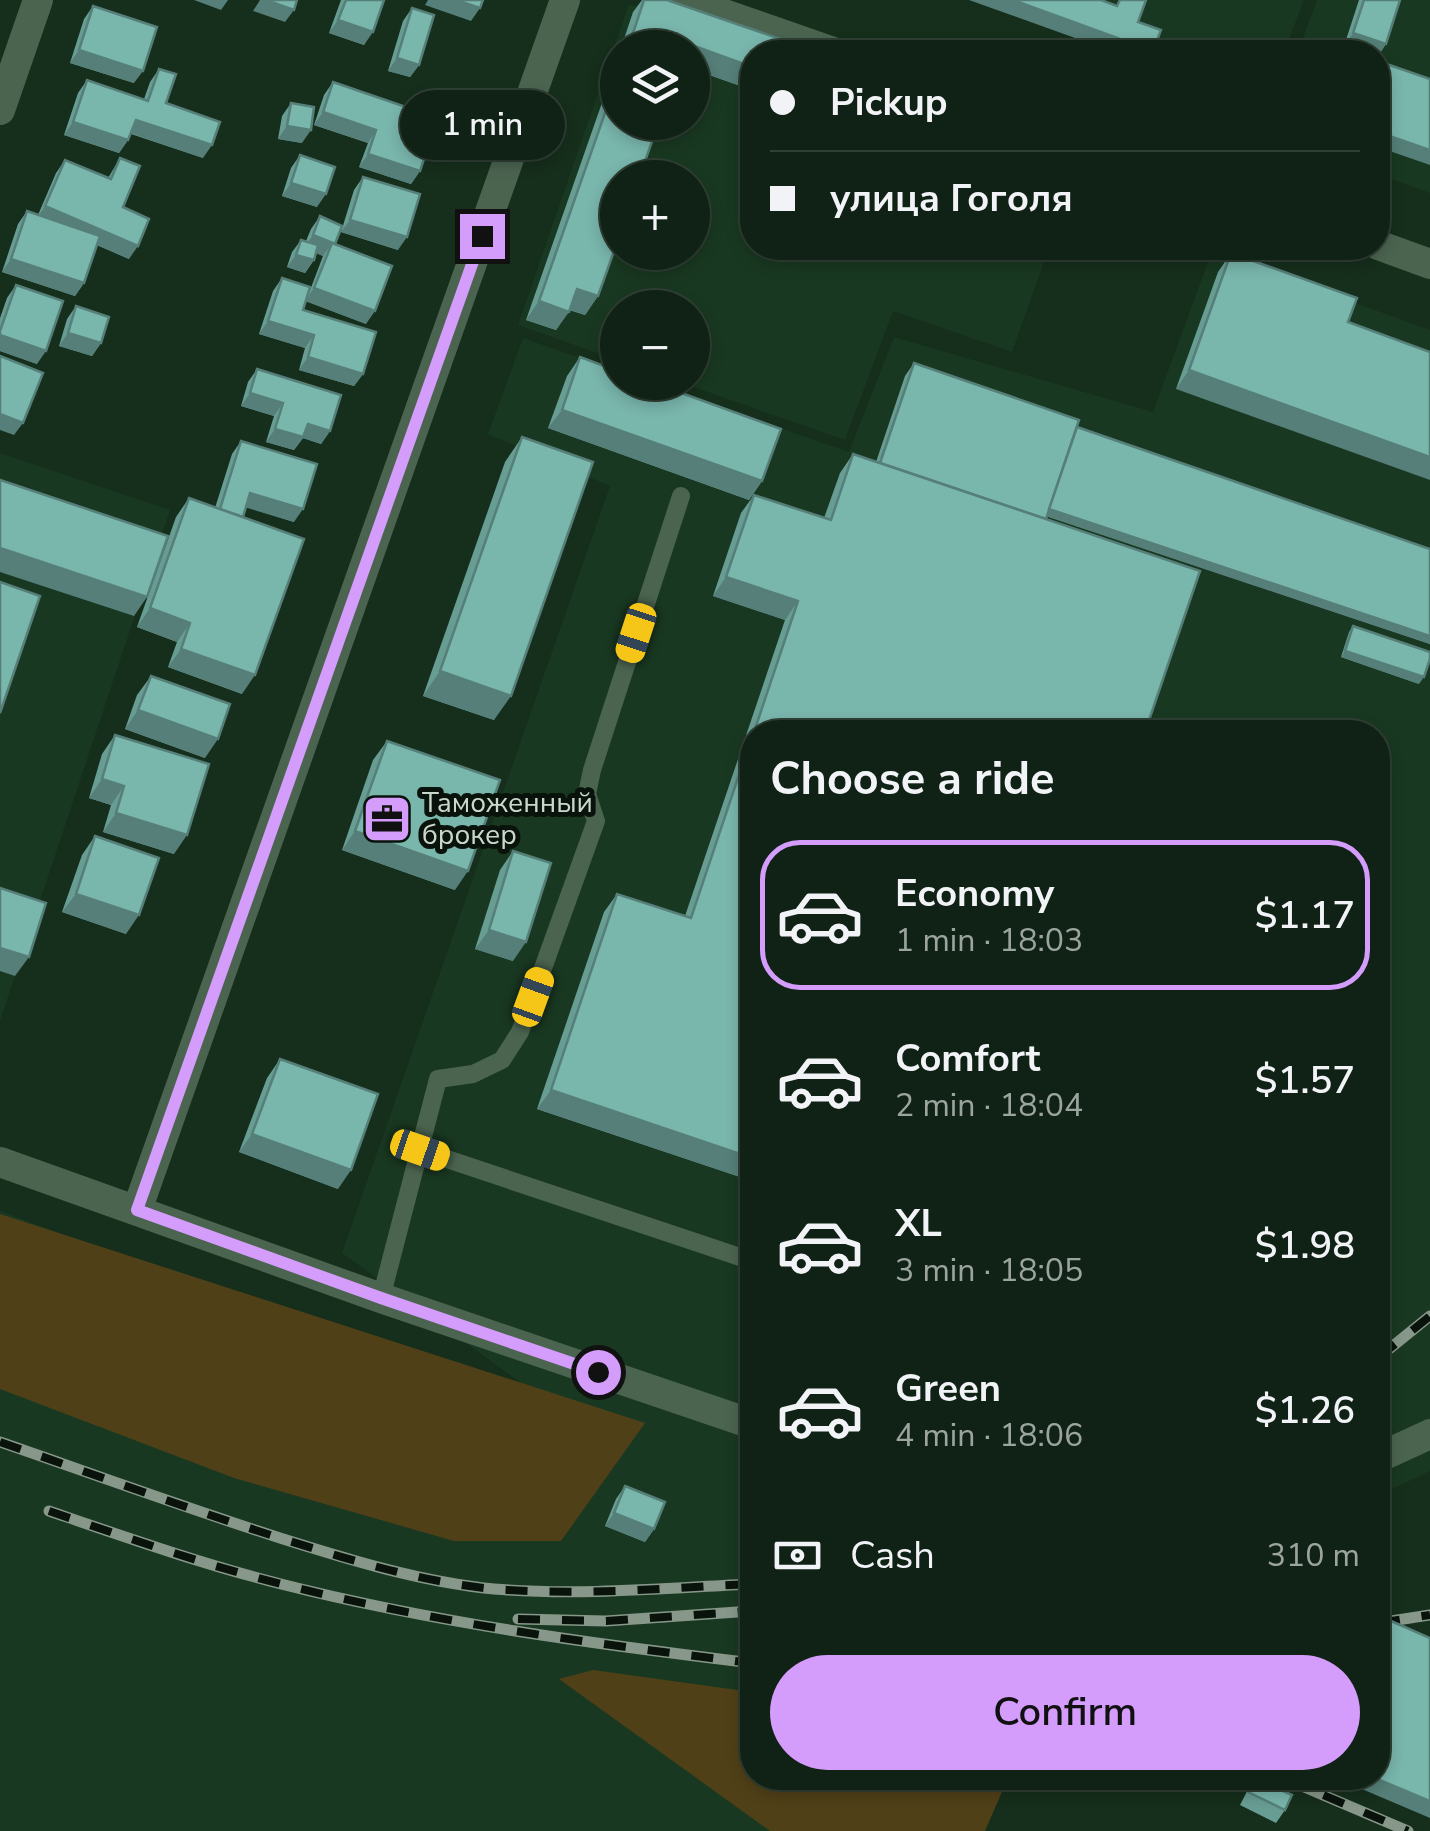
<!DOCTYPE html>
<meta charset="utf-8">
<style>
body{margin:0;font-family:"Nunito Sans",sans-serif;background:#192a1e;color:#f1f3f6;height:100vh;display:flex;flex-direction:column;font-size:38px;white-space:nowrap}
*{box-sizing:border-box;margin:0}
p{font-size:32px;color:#9ca4a0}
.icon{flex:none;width:55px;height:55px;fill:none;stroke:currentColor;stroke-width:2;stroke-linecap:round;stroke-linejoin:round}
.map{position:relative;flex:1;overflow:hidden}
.side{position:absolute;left:740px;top:720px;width:650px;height:1070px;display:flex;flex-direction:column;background:#102215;border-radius:40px;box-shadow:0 5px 15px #0003,0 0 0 2px #303f34}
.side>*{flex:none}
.hud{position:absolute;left:740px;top:40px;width:650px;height:220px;border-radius:40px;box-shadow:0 5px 15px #0003,0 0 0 2px #303f34;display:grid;align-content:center;height:220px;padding:0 30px;background:#102215}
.controls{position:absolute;left:600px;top:30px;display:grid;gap:20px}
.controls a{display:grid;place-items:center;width:110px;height:110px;border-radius:50%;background:#102215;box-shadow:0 5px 15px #0003,0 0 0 2px #303f34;font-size:50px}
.end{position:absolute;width:45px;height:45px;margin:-22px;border:12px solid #d49cfb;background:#111;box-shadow:0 0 0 5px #111}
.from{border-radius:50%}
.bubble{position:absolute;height:70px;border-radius:35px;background:#102215;box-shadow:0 5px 15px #0003,0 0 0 2px #303f34;font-size:32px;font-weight:600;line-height:70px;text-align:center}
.car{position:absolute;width:30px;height:60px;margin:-30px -15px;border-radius:12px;box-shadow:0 0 8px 2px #0007;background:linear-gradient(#f5c518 24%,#345 0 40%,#f5c518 0 76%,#345 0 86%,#f5c518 0)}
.hud b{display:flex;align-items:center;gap:35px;height:95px;font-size:38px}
.hud b+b{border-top:2px solid #303f34}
.hud i{width:25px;height:25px;background:#f1f3f6}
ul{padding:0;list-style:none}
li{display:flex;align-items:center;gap:30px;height:150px;margin:0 20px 15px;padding:0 10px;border:5px solid transparent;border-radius:40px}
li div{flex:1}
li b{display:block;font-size:38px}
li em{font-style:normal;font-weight:600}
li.active{border-color:#d49cfb}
li>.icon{width:90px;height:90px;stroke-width:1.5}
h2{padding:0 30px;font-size:45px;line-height:120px}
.pay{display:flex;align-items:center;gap:25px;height:110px;padding:0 30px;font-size:38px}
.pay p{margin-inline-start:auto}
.primary-button{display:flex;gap:20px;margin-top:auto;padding:20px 30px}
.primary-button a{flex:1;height:115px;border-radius:60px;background:#d49cfb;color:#111;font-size:40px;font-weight:600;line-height:115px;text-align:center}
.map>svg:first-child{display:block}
</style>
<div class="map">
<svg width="1430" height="1831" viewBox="0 0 1430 1831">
<rect width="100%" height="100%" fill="#162e1c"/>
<!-- built -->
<g fill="#193821" fill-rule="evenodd">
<path d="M982,0H1304L1284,52H1130Z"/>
<path d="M1317,0H1430V193L1378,174V52H1298Z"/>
<path d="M629,4L769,52H752V248H1049L1012,352L893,311L845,440L682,383L692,382V308H618L617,360L518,325ZM618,48H692V122H618ZM618,178H692V252H618Z"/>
<path d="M1212,251L1430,330V1471L1378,1496V732H752V1778L963,1831H0V1211L579,1425L342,1253L610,486L488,434L523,338L617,371L618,382L650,383L849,452L894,337L1153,412Z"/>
<path d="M0,453L170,510L0,1021Z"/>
</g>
<!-- green -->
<g fill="#504018">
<path d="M0,1214L645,1423L561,1541H454L234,1478L0,1389Z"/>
<path d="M593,1670L752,1692V1778H1008L985,1831H770L559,1679Z"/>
</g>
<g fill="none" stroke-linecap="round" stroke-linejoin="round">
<!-- lane -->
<g stroke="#4b6450" stroke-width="18">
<path d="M420,1150L752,1261"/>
<path d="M381,1298L438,1079L473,1074L502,1060L520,1032L596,821L587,794L592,770L681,496"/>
</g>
<!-- street -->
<g stroke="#4b6450" stroke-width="30">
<path d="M684,0L833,52"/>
<path d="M0,110L38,0"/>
<path d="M1378,245L1430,264"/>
<path d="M0,1162L381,1298L752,1424"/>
<path d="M137,1210L565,0"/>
<path d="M1378,1458L1430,1434"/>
</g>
<!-- rail casing -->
<g stroke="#87988a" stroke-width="11">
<g id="rail">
<path d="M1378,1358L1430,1316"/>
<path d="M0,1442C93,1474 186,1508 280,1538C350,1560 421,1582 494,1589C580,1596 667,1588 752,1584"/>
<path d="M49,1511C125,1537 202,1564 281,1584C435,1623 595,1644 752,1663"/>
<path d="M518,1619L606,1621L752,1611"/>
<path d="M1378,1623L1430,1615"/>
<path d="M1283,1778L1408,1831"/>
</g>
</g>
<!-- rail -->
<use href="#rail" stroke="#09130b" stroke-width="8" stroke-dasharray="22" stroke-linecap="butt"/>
</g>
<!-- wall -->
<g fill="#689d94">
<path d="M341,0H384L364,45L329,33Z"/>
<path d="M642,0H667L752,52V90L692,69V48H621L633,12Z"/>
<path d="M1359,0H1400L1386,44L1378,56V52L1344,46Z"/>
<path d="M93,6L134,83L70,63L84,19Z"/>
<path d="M412,8L419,65L410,77L388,71L403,21Z"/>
<path d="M618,57V122L598,296L585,315L569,310L556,330L526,320Z"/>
<path d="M159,69L166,103L203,158L131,134L128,140L119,153L64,135L78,93L87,80L144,99L150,82Z"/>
<path d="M333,82L420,171L411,184L359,167L368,143L314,125L324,95Z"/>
<path d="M291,103L302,143L278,139L282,116Z"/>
<path d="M300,155L317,207L282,196L291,168Z"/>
<path d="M120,158L123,207L129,259L97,245L84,283L75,296L2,272L18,224L27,211L38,215L56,173L65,160L108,178Z"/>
<path d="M363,177L398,250L341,232L354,190Z"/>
<path d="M320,216L335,244L366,324L306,301L303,310L363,374L354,386L299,370L305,348L259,334L273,291L282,278L309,293L323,256L316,253L314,260L305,273L287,267L292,252L301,240L306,241L311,229Z"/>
<path d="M1231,253L1348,322L1176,389L1218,272Z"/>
<path d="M16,285L37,364L0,351V318L7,298Z"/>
<path d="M76,306L101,343L92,356L59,346L67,319Z"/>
<path d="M580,357L762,481L749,500L548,428L567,376Z"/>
<path d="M914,363L1077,427L1430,549V644L1047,516L1046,519L1145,732H752V1181L537,1109L604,912L617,894L685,916L785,620L713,596L741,513L754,495L824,518L840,473L853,454L876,462L905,376Z"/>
<path d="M257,369L330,431L321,444L303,438L294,450L266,442L274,416L241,406L248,382Z"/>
<path d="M522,437L494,720L423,696L505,462Z"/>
<path d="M241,441L294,522L246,507L243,517L242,694L168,667L177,642L137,627L176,517L189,498L215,508L232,454Z"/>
<path d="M1353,626L1419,684L1341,657L1349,632Z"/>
<path d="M151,676L205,758L125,729L137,695Z"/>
<path d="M115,735L174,854L103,832L111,805L89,798L102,754Z"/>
<path d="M387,741L455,890L342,850L373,760Z"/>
<path d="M95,836L126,934L62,912L82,855Z"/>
<path d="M513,851V961L475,949L500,870Z"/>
<path d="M280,1059L338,1189L239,1152L267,1078Z"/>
<path d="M625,1486L654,1529L645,1542L605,1526L616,1499Z"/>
<path d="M1254,1778H1274L1276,1788L1285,1810L1276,1823L1240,1805Z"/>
</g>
<!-- shaded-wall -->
<g fill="#557f78">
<path d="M194,0H228L221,10Z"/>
<path d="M260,0H266L294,10L285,22L253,11Z"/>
<path d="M428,0H456L480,8L471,21L425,5Z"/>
<path d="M969,0H1013L1153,51L1152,52H1114Z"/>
<path d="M338,20L373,32L364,45L329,33Z"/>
<path d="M1353,33L1386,44L1378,56V52H1365L1344,46Z"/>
<path d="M686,43L752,67V90L692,69V48H683Z"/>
<path d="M79,50L143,71L134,83L70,63Z"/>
<path d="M397,58L419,65L410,77L388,71Z"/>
<path d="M323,112L376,130L368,143L314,125Z"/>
<path d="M136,120L212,145L203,158L127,132Z"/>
<path d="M73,122L128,140L119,153L64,135Z"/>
<path d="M287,126L311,130L302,143L278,139Z"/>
<path d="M1378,132L1430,150V165L1378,147Z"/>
<path d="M368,154L420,171L411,184L359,167Z"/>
<path d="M291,183L326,194L317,207L282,196Z"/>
<path d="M45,206L138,246L129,259L36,219Z"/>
<path d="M350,220L407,237L398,250L341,232Z"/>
<path d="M313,235L332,243L323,256L304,248Z"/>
<path d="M296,255L314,260L305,273L287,267Z"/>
<path d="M11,259L84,283L75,296L2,272Z"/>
<path d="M314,288L375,311L366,324L305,301Z"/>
<path d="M577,289L598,296L585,315L564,308Z"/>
<path d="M539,301L569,312L556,330L526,320Z"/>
<path d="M268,321L314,335L305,348L259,334Z"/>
<path d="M68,333L101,343L92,356L59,346Z"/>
<path d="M0,335L46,351L37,364L0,351Z"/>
<path d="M308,357L363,374L354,386L299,370Z"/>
<path d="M1189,370L1430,457V480L1176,389Z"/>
<path d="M250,393L283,403L274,416L241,406Z"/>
<path d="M562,410L762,481L749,500L548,428Z"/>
<path d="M0,414L23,423L14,435L0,430Z"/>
<path d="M308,424L330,431L321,444L303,438L294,450L266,442L275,429Z"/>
<path d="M250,493L303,509L294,522L241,506Z"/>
<path d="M1047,509L1430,636V644L1042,515Z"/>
<path d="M0,548L147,597L134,616L0,572Z"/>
<path d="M726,577L798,601L785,620L713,596Z"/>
<path d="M150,608L190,623L177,642L137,627Z"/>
<path d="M181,649L255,675L242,694L168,667Z"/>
<path d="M1345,651L1424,677L1419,684L1341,657Z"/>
<path d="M440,671L511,696L494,720L423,696Z"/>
<path d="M138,710L218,739L205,758L125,729Z"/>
<path d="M102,779L124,786L111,805L89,798Z"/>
<path d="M116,813L187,835L174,854L103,832Z"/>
<path d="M355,831L468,871L455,890L342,850Z"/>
<path d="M76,894L139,915L126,934L62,912Z"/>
<path d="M489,930L526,942L513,961L475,949Z"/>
<path d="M0,948L29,957L15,976L0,971Z"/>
<path d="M551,1090L752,1158V1181L537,1109Z"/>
<path d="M252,1134L351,1170L338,1189L239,1152Z"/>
<path d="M614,1513L654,1529L645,1542L605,1526Z"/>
<path d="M1336,1778H1375L1430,1801V1818Z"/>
</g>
<!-- building -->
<g fill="#79b6ac" stroke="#557f78" stroke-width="2.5">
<path d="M266,0H297L294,10Z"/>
<path d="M346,0H384L373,32L338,20Z"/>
<path d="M456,0H483L480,8Z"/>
<path d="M644,0H667L818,52H752V67L686,43L685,48H628Z"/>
<path d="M1013,0H1101L1117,6L1120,0H1146L1138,22L1161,30L1153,51Z"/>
<path d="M1364,0H1400L1386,44L1353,33Z"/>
<path d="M93,6L157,27L143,71L79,50Z"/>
<path d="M412,8L434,15L419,65L397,58Z"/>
<path d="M1378,61L1430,79V150L1378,132Z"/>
<path d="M159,69L176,74L166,103L220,122L212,145L136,120L128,140L73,122L87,80L148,101Z"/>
<path d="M618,76V122H659L639,178H618V240L598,296L577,289L569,312L539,301Z"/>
<path d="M333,82L438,118L420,171L368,154L376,130L323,112Z"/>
<path d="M291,103L314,107L311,130L287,126Z"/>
<path d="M300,155L335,167L326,194L291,183Z"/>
<path d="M120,158L140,166L123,207L149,219L138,246L45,206L65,160L111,179Z"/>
<path d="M363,177L420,194L407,237L350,220Z"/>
<path d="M27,211L100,236L84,283L11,259Z"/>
<path d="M320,216L342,226L335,244L313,235Z"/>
<path d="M301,240L318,245L314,260L296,255Z"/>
<path d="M332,243L392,266L375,311L314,288Z"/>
<path d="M1231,253L1357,298L1348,322L1430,352V457L1189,370Z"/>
<path d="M282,278L310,287L303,310L376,332L363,374L308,357L314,335L268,321Z"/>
<path d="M16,285L63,301L46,351L0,335V331Z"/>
<path d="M76,306L109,317L101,343L68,333Z"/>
<path d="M0,356L43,373L23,423L0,414Z"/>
<path d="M580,357L618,371V382H651L781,429L762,481L562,410Z"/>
<path d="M914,363L1079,420L1046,519L880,463Z"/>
<path d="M257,369L341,395L330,431L308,424L303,437L275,429L283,403L250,393Z"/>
<path d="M1077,427L1430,549V636L1049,509Z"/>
<path d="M522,437L593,462L511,696L440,671Z"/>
<path d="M241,441L317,464L303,509L250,493L243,517L220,509Z"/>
<path d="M853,454L1200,571L1145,732H754L798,601L726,577L754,495L831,520Z"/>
<path d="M0,480L168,536L147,597L0,548Z"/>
<path d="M189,498L304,539L255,675L181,649L190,623L150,608Z"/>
<path d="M0,582L40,596L0,713Z"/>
<path d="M1353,626L1430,652V659L1424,677L1345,651Z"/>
<path d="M151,676L230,704L218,739L138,710Z"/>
<path d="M115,735L209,764L187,835L116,813L124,786L102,779Z"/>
<path d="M752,736V1158L551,1090L617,894L691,918Z"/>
<path d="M387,741L500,780L468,871L355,831Z"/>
<path d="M95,836L159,858L139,915L76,894Z"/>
<path d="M513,851L551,863L526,942L489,930Z"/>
<path d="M0,888L46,903L29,957L0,948Z"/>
<path d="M280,1059L378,1094L351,1170L252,1134Z"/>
<path d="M625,1486L665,1502L654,1529L614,1513Z"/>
<path d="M1382,1617L1430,1638V1801L1375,1778H1378V1618Z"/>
<path d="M1256,1778H1274L1280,1780L1276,1788L1292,1795L1285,1810L1248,1792Z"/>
</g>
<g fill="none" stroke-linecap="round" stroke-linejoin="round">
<!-- route -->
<path stroke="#d49cfb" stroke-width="12" d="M482,236L137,1210L381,1298L598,1372"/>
</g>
<!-- icons -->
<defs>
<g id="office-square" transform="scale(2.5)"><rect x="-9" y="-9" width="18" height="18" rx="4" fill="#d49cfb" stroke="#09130b"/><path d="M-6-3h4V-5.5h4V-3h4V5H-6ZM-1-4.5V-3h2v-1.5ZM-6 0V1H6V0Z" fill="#111"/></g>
</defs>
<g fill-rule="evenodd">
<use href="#office-square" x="387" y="819"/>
</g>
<g text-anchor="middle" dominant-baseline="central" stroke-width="10" stroke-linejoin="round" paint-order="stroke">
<!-- poi labels -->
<g font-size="28" fill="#cad8cc" stroke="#09130b" text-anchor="start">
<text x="422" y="803">Таможенный<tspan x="422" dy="32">брокер</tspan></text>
</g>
</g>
</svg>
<div class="controls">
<a><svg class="icon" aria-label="layers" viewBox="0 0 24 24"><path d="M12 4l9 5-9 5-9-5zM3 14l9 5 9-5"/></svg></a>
<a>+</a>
<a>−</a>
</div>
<i class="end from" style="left:598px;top:1372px"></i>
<i class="end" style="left:482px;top:236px"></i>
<div class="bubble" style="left:400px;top:90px;width:165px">1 min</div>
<i class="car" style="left:636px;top:633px;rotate:198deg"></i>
<i class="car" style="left:533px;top:997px;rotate:20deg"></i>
<i class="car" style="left:420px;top:1150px;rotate:109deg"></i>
<div class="hud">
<b><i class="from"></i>Pickup</b>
<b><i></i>улица Гоголя</b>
</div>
<section class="side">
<h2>Choose a ride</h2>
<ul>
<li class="active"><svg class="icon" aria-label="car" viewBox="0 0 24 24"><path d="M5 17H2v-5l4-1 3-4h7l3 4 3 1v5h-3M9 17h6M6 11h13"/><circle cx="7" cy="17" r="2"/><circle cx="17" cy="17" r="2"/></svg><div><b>Economy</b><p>1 min · 18:03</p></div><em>$1.17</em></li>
<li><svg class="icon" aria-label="car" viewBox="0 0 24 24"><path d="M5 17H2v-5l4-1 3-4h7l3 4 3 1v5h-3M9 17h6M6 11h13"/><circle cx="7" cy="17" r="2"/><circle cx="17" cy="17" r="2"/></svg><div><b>Comfort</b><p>2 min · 18:04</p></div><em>$1.57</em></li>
<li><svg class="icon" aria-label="car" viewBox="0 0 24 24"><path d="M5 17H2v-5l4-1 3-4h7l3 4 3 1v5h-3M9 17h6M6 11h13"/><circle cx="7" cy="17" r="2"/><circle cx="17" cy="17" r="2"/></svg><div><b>XL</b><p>3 min · 18:05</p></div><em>$1.98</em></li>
<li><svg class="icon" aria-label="car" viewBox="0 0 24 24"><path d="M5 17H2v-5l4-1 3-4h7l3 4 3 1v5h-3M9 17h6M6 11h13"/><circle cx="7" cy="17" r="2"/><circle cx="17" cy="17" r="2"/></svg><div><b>Green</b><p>4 min · 18:06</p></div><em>$1.26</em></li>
</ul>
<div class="pay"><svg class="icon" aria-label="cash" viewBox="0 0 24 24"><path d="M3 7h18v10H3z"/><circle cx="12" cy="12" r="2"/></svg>Cash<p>310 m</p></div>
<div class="primary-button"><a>Confirm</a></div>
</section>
</div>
